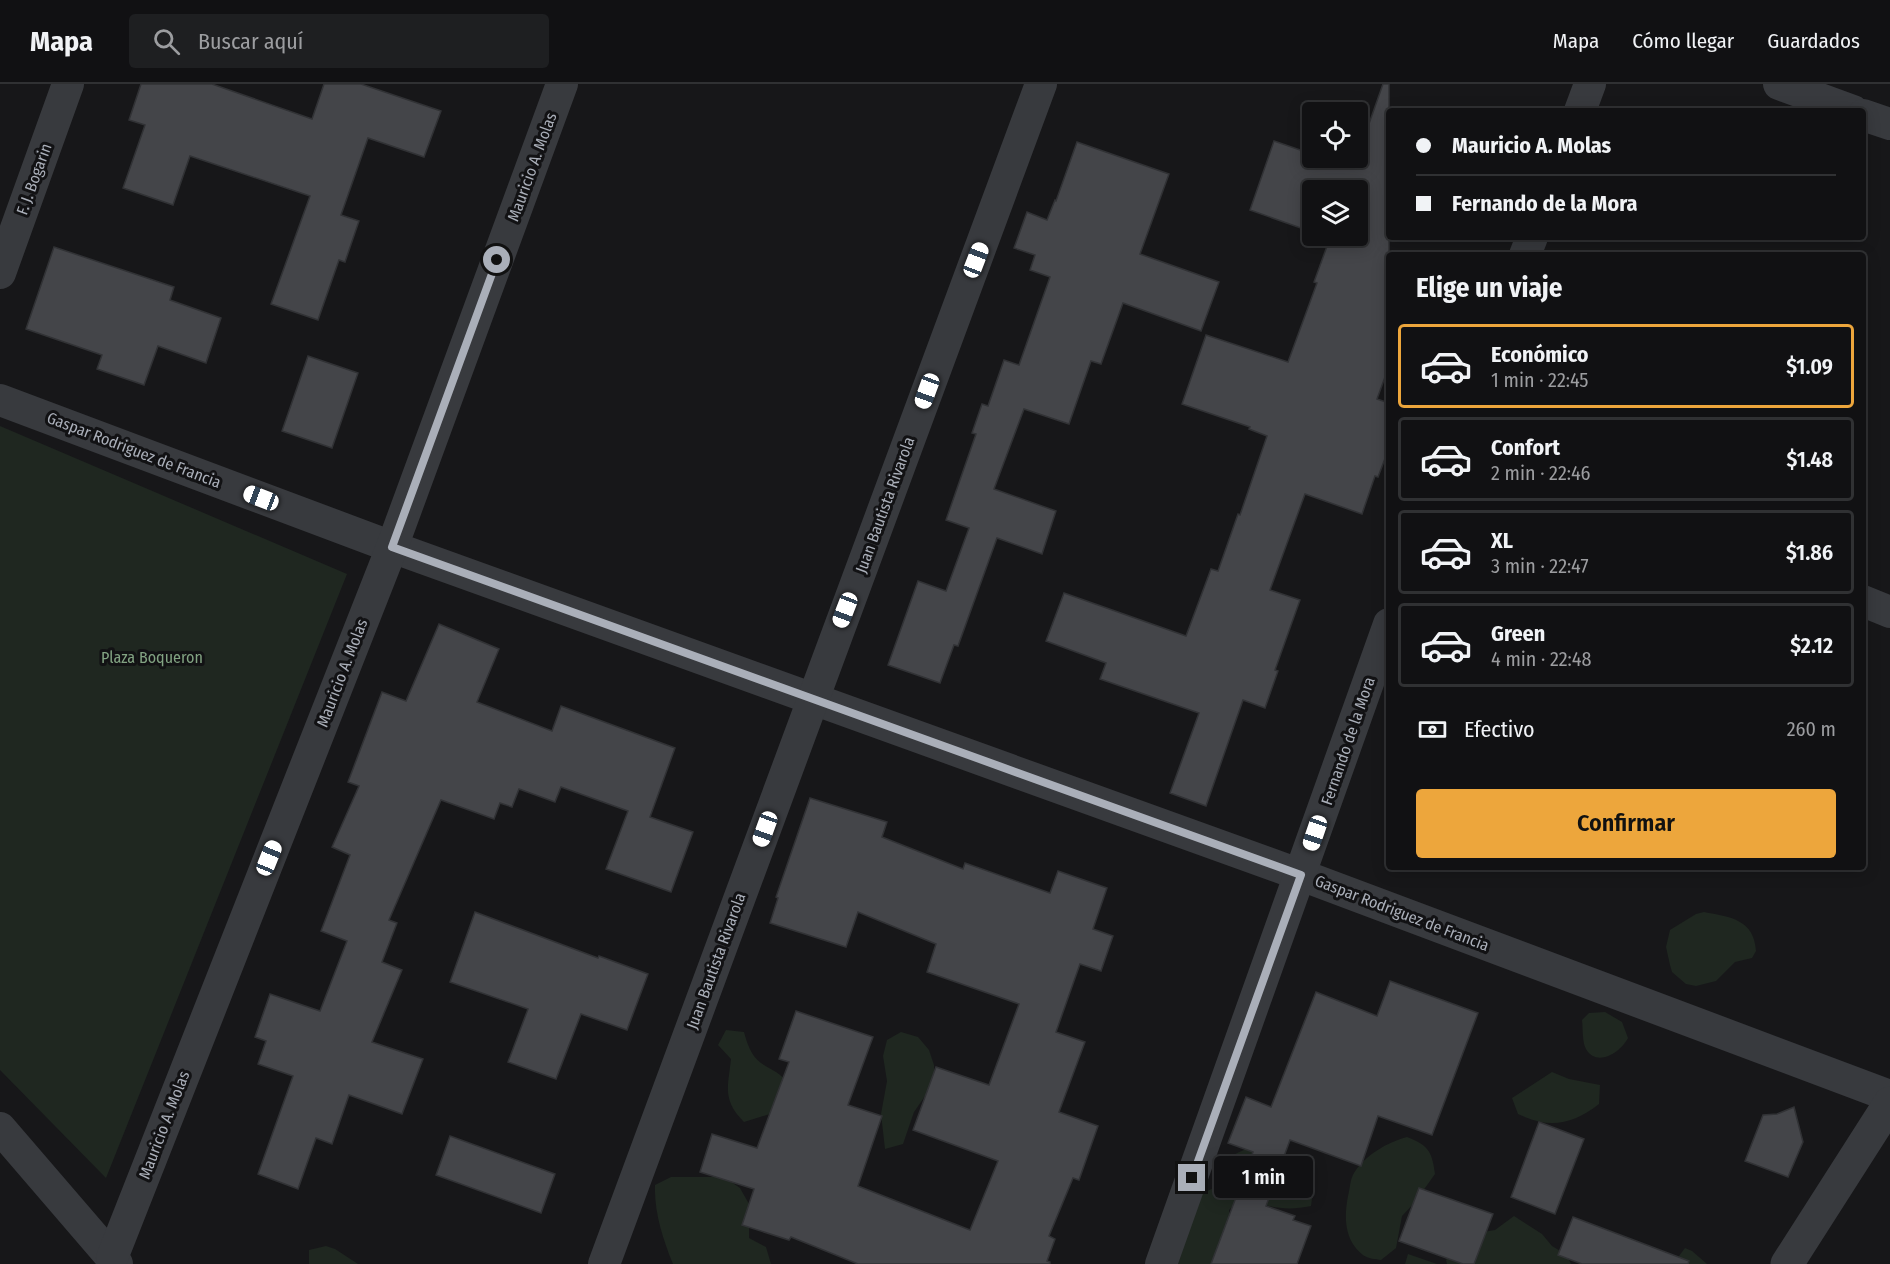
<!DOCTYPE html>
<html lang="es">
<meta charset="utf-8">
<style>
body{margin:0;font-family:"Fira Sans Condensed",sans-serif;background:#1e1f21;color:#f1f3f6;height:100vh;display:flex;flex-direction:column;font-size:22px;white-space:nowrap}
*{box-sizing:border-box;margin:0}
p{font-size:20px;color:#9c9da0}
.icon{flex:none;width:33px;height:33px;fill:none;stroke:currentColor;stroke-width:2;stroke-linecap:round;stroke-linejoin:round}
.map{position:relative;flex:1;overflow:hidden}
.sheet{position:absolute;left:1386px;top:168px;width:480px;height:618px;display:flex;flex-direction:column;background:#111113;border-radius:6px;box-shadow:0 3px 15px #0003,0 0 0 2px #303133}
.sheet>*{flex:none}
.top-card{position:absolute;left:1386px;top:24px;width:480px;height:132px;border-radius:6px;box-shadow:0 3px 15px #0003,0 0 0 2px #303133;display:grid;align-content:center;height:132px;padding:0 30px;background:#111113}
.tools{position:absolute;left:1302px;top:18px;display:grid;gap:12px}
.tools a{display:grid;place-items:center;width:66px;height:66px;border-radius:6px;background:#111113;box-shadow:0 3px 15px #0003,0 0 0 2px #303133;font-size:30px}
.end{position:absolute;width:27px;height:27px;margin:-14px;border:8px solid #aaafb9;background:#111;box-shadow:0 0 0 3px #111}
.from{border-radius:50%}
.bubble{position:absolute;height:42px;border-radius:6px;background:#111113;box-shadow:0 3px 15px #0003,0 0 0 2px #303133;font-size:20px;font-weight:600;line-height:42px;text-align:center}
.car{position:absolute;width:18px;height:36px;margin:-18px -9px;border-radius:8px;box-shadow:0 0 4px 2px #0007;background:linear-gradient(#fff 24%,#345 0 40%,#fff 0 76%,#345 0 86%,#fff 0)}
.top-card b{display:flex;align-items:center;gap:21px;height:57px;font-size:22px}
.top-card b+b{border-top:2px solid #303133}
.top-card i{width:15px;height:15px;background:#f1f3f6}
ul{padding:0;list-style:none}
li{display:flex;align-items:center;gap:18px;height:84px;margin:0 12px 9px;padding:0 18px;border:3px solid #303133;border-radius:6px}
li div{flex:1}
li b{display:block;font-size:22px}
li em{font-style:normal;font-weight:600}
li.on{border-color:#eda63c}
li>.icon{width:54px;height:54px;stroke-width:1.5}
h2{padding:0 30px;font-size:27px;line-height:72px}
.pay{display:flex;align-items:center;gap:15px;height:66px;padding:0 30px;font-size:22px}
.pay p{margin-inline-start:auto}
.primary-button{display:flex;gap:12px;margin-top:auto;padding:12px 30px}
.primary-button a{flex:1;height:69px;border-radius:6px;background:#eda63c;color:#111;font-size:24px;font-weight:600;line-height:69px;text-align:center}
header{display:flex;align-items:center;gap:36px;box-sizing:border-box;height:84px;padding:0 30px;background:#111113;border-bottom:2px solid #303133}
header strong{font-size:28px}
nav{display:flex;gap:33px;margin-inline-start:auto;font-size:21px}
.search{width:420px;height:54px;background:#1e1f21;display:flex;align-items:center;gap:15px;box-sizing:border-box;padding:0 21px;border-radius:6px;color:#9c9da0;font-size:22px}
.map>svg:first-child{display:block}
</style>
<header>
<strong>Mapa</strong>
<div class="search"><svg class="icon" aria-label="search" viewBox="0 0 24 24"><circle cx="10" cy="10" r="6"/><path d="M15 15l6 6"/></svg>Buscar aquí</div>
<nav><a>Mapa</a><a>Cómo llegar</a><a>Guardados</a></nav>
</header>
<div class="map">
<svg width="1890" height="1180" viewBox="0 0 1890 1180">
<rect width="100%" height="100%" fill="#171719"/>
<!-- green -->
<g fill="#1f2720">
<path d="M0,342L347,490L106,1094L0,986Z"/>
<path d="M1704,828C1730,833 1754,835 1756,867L1752,874L1735,878L1716,897L1696,902L1686,900L1672,888L1670,881L1666,863L1670,846L1696,830Z"/>
<path d="M1605,928L1622,938L1628,954C1621,968 1597,984 1586,965C1582,958 1583,944 1582,936L1589,929Z"/>
<path d="M726,946L744,948C747,959 751,972 761,979C772,986 775,986 786,996L776,1028L744,1038C722,1016 728,1003 731,975L718,961Z"/>
<path d="M901,948L918,953L929,966L934,981V999L914,1028L903,1060L885,1065L881,1030L887,997L883,972L887,956Z"/>
<path d="M1552,988L1569,995L1600,1001L1599,1020C1572,1041 1549,1045 1518,1030L1512,1014Z"/>
<path d="M1407,1053C1428,1061 1432,1067 1435,1090L1415,1118L1402,1132L1396,1164L1381,1176C1376,1175 1368,1175 1363,1171C1344,1156 1344,1133 1348,1112C1350,1105 1350,1095 1354,1089C1365,1071 1388,1058 1407,1053Z"/>
<path d="M1248,1064C1283,1081 1320,1068 1311,1122C1283,1128 1267,1122 1241,1114L1229,1126L1231,1143L1216,1180H1148L1164,1141L1203,1109L1218,1102L1233,1071Z"/>
<path d="M671,1093H724L740,1104L749,1120V1154L766,1163L771,1180H673C663,1155 654,1128 655,1101Z"/>
<path d="M1514,1132L1542,1150L1552,1162L1567,1171L1571,1180H1447L1446,1176L1455,1161L1477,1149L1495,1146Z"/>
<path d="M326,1162L335,1165L358,1180H309V1166Z"/>
<path d="M1685,1164L1692,1167L1707,1180H1673Z"/>
<path d="M1408,1170L1437,1180H1405Z"/>
</g>
<!-- building -->
<g fill="#444549" stroke="#313235" stroke-width="1.5">
<path d="M141,0H212L312,35L324,0H361L441,27L424,73L368,54L341,131L359,137L345,178L339,176L318,236L271,220L310,112L190,72L173,121L123,104L145,41L129,36Z"/>
<path d="M1383,0H1389V282L1377,315L1389,319V364L1378,393L1375,392L1362,430L1305,410L1270,506L1300,516L1275,586L1278,587L1265,624L1243,616L1206,722L1170,709L1199,629L1100,595L1106,579L1046,557L1064,509L1186,552L1211,485L1218,487L1238,430L1240,431L1267,352L1249,345L1250,343L1182,320L1206,251L1288,278L1317,199L1314,198L1330,154L1323,152H1358V106H1312V148L1250,126L1274,57L1312,70V74H1321L1353,85Z"/>
<path d="M1077,58L1169,90L1140,170L1219,198L1201,247L1123,219L1101,280L1091,277L1069,340L1024,325L994,405L1056,427L1042,470L997,454L958,562L954,561L940,599L888,581L918,497L946,507L969,444L946,436L976,350L972,349L982,320L988,322L1004,276L1019,281L1050,193L1030,186L1035,171L1014,164L1027,128L1047,136L1055,116L1056,117Z"/>
<path d="M54,163L174,203L170,216L221,234L206,279L158,262L144,301L97,285L102,271L26,245Z"/>
<path d="M308,272L358,289L332,364L282,347Z"/>
<path d="M439,540L499,565L477,618L552,647L561,622L675,664L650,733L693,748L671,808L606,785L628,727L561,703L555,718L519,705L512,723L500,719L494,735L441,716L389,836L397,839L382,878L402,886L372,958L423,975L402,1030L349,1011L332,1060L316,1054L298,1105L258,1090L293,992L258,980L266,957L255,953L270,910L320,927L347,857L321,847L350,771L332,763L359,702L348,698L382,608L406,617Z"/>
<path d="M810,714L887,738L882,753L963,785L965,779L1050,809L1058,787L1107,804L1093,845L1113,852L1101,887L1080,880L1056,948L1085,958L1059,1028L1098,1042L1079,1096L1073,1094L1049,1152L1055,1155L1047,1177L1050,1178V1180H858L791,1153L789,1156L742,1141L754,1105L700,1088L712,1050L757,1064L789,978L779,975L796,927L873,953L848,1021L882,1032L858,1102L970,1146L998,1077L913,1046L936,983L989,1001L1019,920L927,888L936,860L858,828L846,863L770,839L778,814L776,813Z"/>
<path d="M475,828L598,874L599,872L648,890L627,946L581,930L556,995L508,978L528,925L450,898Z"/>
<path d="M1390,897L1478,929L1432,1051L1378,1032L1361,1082L1290,1056L1266,1122L1295,1132L1293,1136L1311,1142L1297,1180H1211L1253,1068L1228,1059L1246,1013L1271,1023L1316,908L1377,932Z"/>
<path d="M1794,1023L1803,1058L1788,1093L1745,1077L1763,1031L1777,1030Z"/>
<path d="M1539,1038L1584,1055L1555,1130L1511,1113Z"/>
<path d="M450,1052L555,1090L541,1129L436,1091Z"/>
<path d="M1419,1104L1493,1130L1474,1180H1463L1399,1157Z"/>
<path d="M1573,1133L1689,1177L1688,1180H1582L1558,1171Z"/>
</g>
<g fill="none" stroke-linecap="round" stroke-linejoin="round">
<!-- minor -->
<g stroke="#383a3e" stroke-width="32">
<path d="M1779,0L1853,27"/>
<path d="M1580,27L1590,0"/>
<path d="M1863,31L1890,40"/>
<path d="M1525,171L1532,153"/>
<path d="M0,189L68,0"/>
<path d="M0,316L392,463L1301,791L1890,1012"/>
<path d="M1863,517L1890,528"/>
<path d="M0,1044L117,1180"/>
<path d="M112,1174L392,463L562,0"/>
<path d="M604,1180L1041,0"/>
<path d="M1161,1180L1389,540"/>
</g>
<!-- tertiary -->
<path stroke="#383a3e" stroke-width="33" d="M1787,1180L1890,1019"/>
</g>
<g fill="none" stroke-linecap="round" stroke-linejoin="round">
<!-- route -->
<path stroke="#aaafb9" stroke-width="8" d="M497,176L392,463L1301,791L1192,1094"/>
</g>
<g text-anchor="middle" dominant-baseline="central" stroke-width="6" stroke-linejoin="round" paint-order="stroke">
<!-- street labels -->
<g font-size="16" fill="#aaafb9" stroke="#121214">
<text transform="translate(532 83) rotate(-70)">Mauricio A. Molas</text>
<text transform="translate(34 95) rotate(-70)">F. J. Bogarin</text>
<text transform="translate(134 366) rotate(21)">Gaspar Rodriguez de Francia</text>
<text transform="translate(885 421) rotate(-70)">Juan Bautista Rivarola</text>
<text transform="translate(342 589) rotate(-69)">Mauricio A. Molas</text>
<text transform="translate(1348 657) rotate(-71)">Fernando de la Mora</text>
<text transform="translate(1402 829) rotate(21)">Gaspar Rodriguez de Francia</text>
<text transform="translate(716 877) rotate(-70)">Juan Bautista Rivarola</text>
<text transform="translate(164 1041) rotate(-69)">Mauricio A. Molas</text>
</g>
<!-- park labels -->
<g font-size="16" fill="#82a382" stroke="#121214">
<text x="152" y="573">Plaza Boqueron</text>
</g>
</g>
</svg>
<div class="tools">
<a><svg class="icon" aria-label="locate" viewBox="0 0 24 24"><circle cx="12" cy="12" r="6"/><path d="M12 2v4M12 18v4M2 12h4M18 12h4"/></svg></a>
<a><svg class="icon" aria-label="layers" viewBox="0 0 24 24"><path d="M12 4l9 5-9 5-9-5zM3 14l9 5 9-5"/></svg></a>
</div>
<i class="end from" style="left:497px;top:176px"></i>
<i class="end" style="left:1192px;top:1094px"></i>
<div class="bubble" style="left:1214px;top:1072px;width:99px">1 min</div>
<i class="car" style="left:976px;top:176px;rotate:21deg"></i>
<i class="car" style="left:927px;top:307px;rotate:200deg"></i>
<i class="car" style="left:261px;top:414px;rotate:291deg"></i>
<i class="car" style="left:845px;top:526px;rotate:201deg"></i>
<i class="car" style="left:765px;top:745px;rotate:200deg"></i>
<i class="car" style="left:1315px;top:749px;rotate:199deg"></i>
<i class="car" style="left:269px;top:774px;rotate:22deg"></i>
<div class="top-card">
<b><i class="from"></i>Mauricio A. Molas</b>
<b><i></i>Fernando de la Mora</b>
</div>
<section class="sheet">
<h2>Elige un viaje</h2>
<ul>
<li class="on"><svg class="icon" aria-label="car" viewBox="0 0 24 24"><path d="M5 17H2v-5l4-1 3-4h7l3 4 3 1v5h-3M9 17h6M6 11h13"/><circle cx="7" cy="17" r="2"/><circle cx="17" cy="17" r="2"/></svg><div><b>Económico</b><p>1 min · 22:45</p></div><em>$1.09</em></li>
<li><svg class="icon" aria-label="car" viewBox="0 0 24 24"><path d="M5 17H2v-5l4-1 3-4h7l3 4 3 1v5h-3M9 17h6M6 11h13"/><circle cx="7" cy="17" r="2"/><circle cx="17" cy="17" r="2"/></svg><div><b>Confort</b><p>2 min · 22:46</p></div><em>$1.48</em></li>
<li><svg class="icon" aria-label="car" viewBox="0 0 24 24"><path d="M5 17H2v-5l4-1 3-4h7l3 4 3 1v5h-3M9 17h6M6 11h13"/><circle cx="7" cy="17" r="2"/><circle cx="17" cy="17" r="2"/></svg><div><b>XL</b><p>3 min · 22:47</p></div><em>$1.86</em></li>
<li><svg class="icon" aria-label="car" viewBox="0 0 24 24"><path d="M5 17H2v-5l4-1 3-4h7l3 4 3 1v5h-3M9 17h6M6 11h13"/><circle cx="7" cy="17" r="2"/><circle cx="17" cy="17" r="2"/></svg><div><b>Green</b><p>4 min · 22:48</p></div><em>$2.12</em></li>
</ul>
<div class="pay"><svg class="icon" aria-label="cash" viewBox="0 0 24 24"><path d="M3 7h18v10H3z"/><circle cx="12" cy="12" r="2"/></svg>Efectivo<p>260 m</p></div>
<div class="primary-button"><a>Confirmar</a></div>
</section>
</div>
